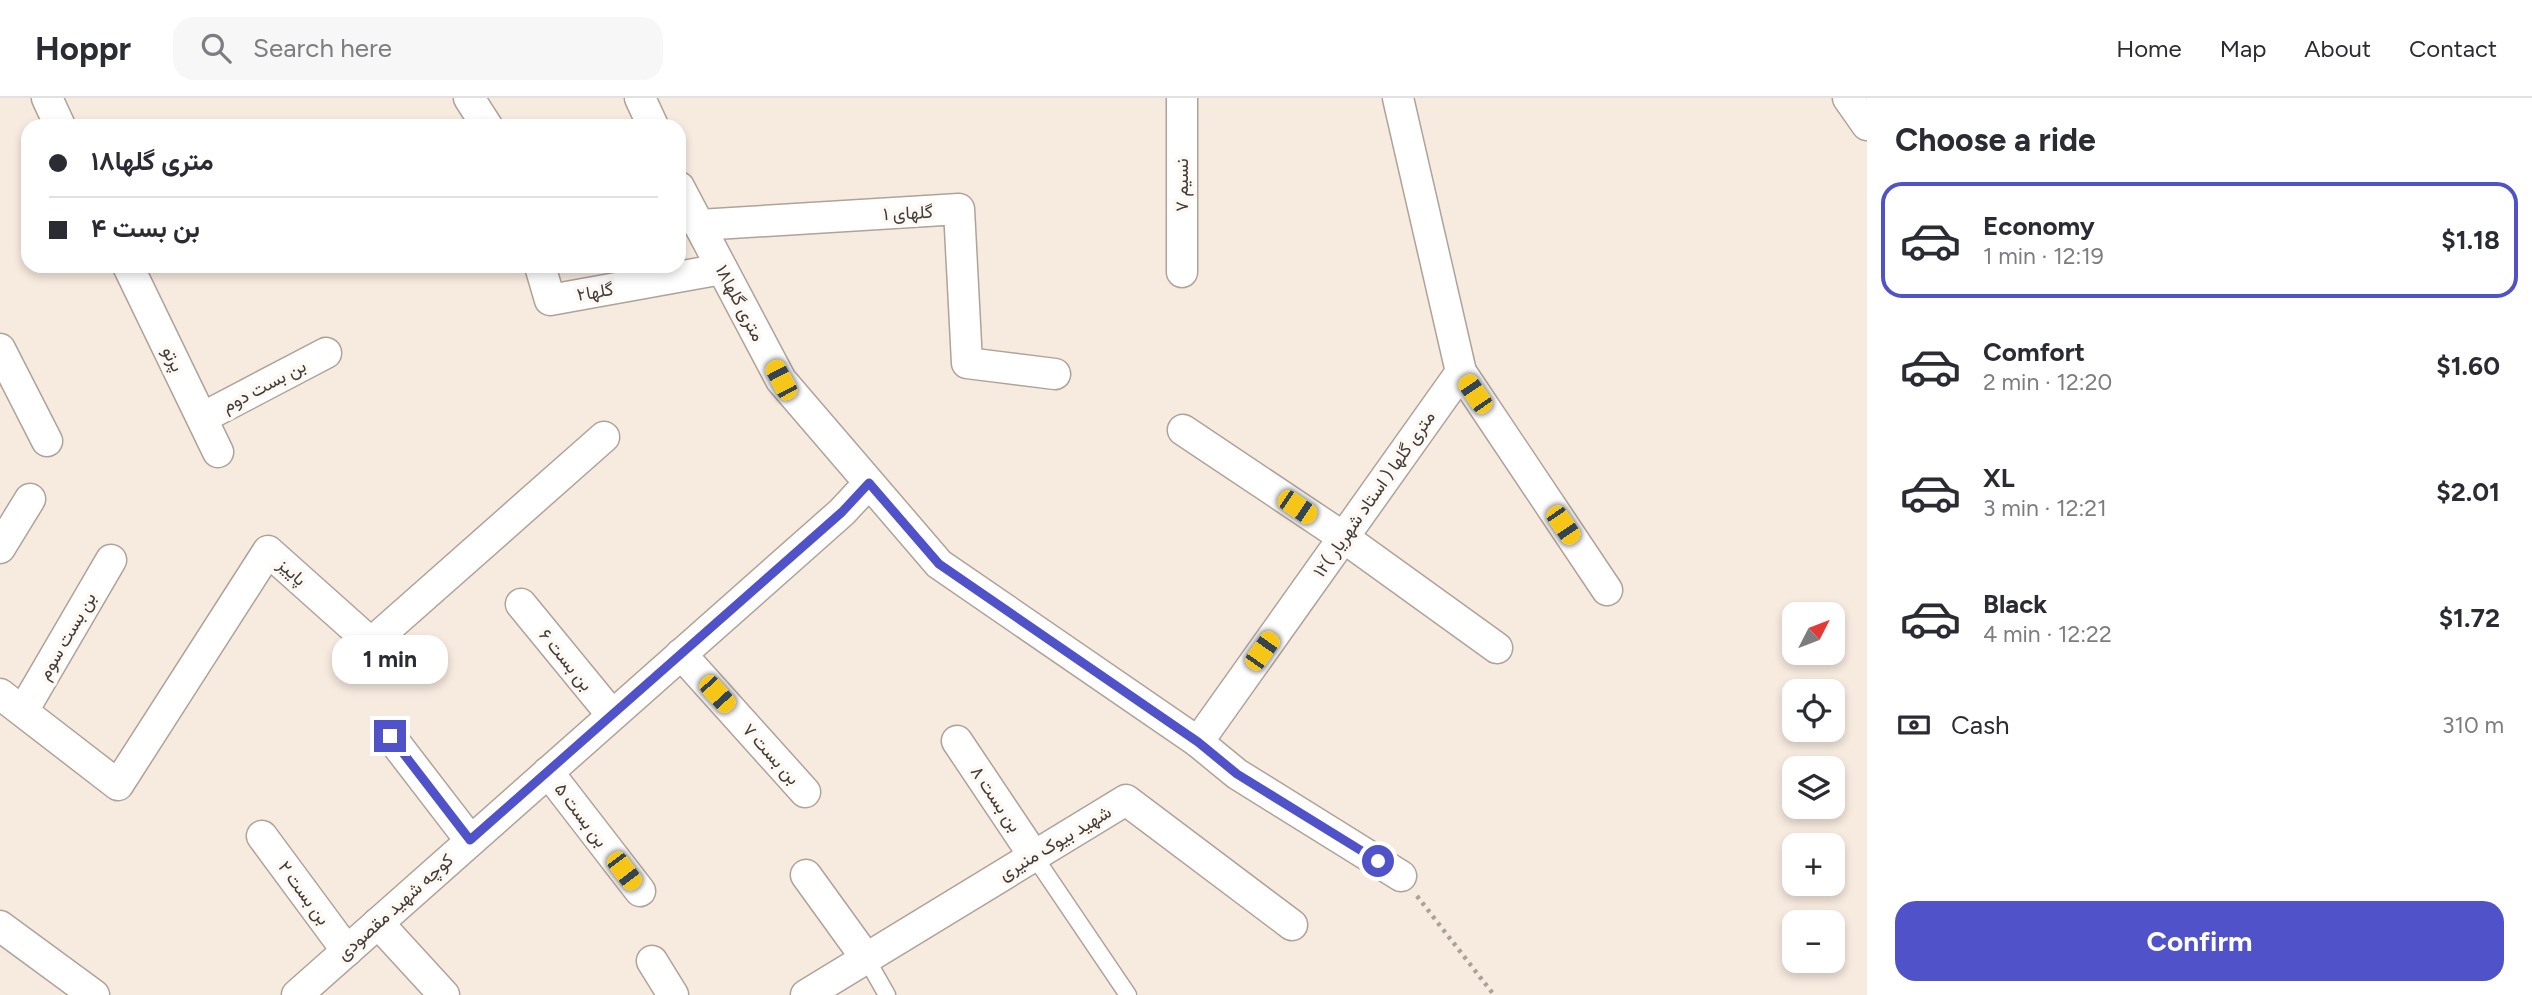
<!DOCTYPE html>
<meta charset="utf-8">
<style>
body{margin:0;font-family:Figtree,Vazirmatn,sans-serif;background:#f7f7f7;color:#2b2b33;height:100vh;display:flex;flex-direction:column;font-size:26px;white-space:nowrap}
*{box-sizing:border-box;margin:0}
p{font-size:23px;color:#7c7c81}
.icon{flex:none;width:38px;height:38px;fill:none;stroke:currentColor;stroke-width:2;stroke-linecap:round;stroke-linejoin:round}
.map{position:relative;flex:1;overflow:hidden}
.side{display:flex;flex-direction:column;background:#fff;width:665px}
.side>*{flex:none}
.guide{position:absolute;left:21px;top:21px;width:665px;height:154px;border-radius:21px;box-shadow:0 4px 10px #0003;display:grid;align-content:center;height:154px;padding:0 28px;background:#fff}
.needle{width:46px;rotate:48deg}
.tools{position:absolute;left:1782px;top:504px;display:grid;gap:14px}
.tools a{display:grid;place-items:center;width:63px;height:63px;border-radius:14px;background:#fff;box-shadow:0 4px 10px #0003;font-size:35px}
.end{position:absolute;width:32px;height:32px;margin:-16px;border:9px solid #5052c9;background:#fff;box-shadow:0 0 0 4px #fff}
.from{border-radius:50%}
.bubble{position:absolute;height:49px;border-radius:21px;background:#fff;box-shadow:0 4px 10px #0003;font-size:23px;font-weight:700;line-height:49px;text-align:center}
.car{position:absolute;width:21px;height:42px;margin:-21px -10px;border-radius:9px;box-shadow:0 0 5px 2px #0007;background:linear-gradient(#f5c518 24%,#345 0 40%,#f5c518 0 76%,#345 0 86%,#f5c518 0)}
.guide b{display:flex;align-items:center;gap:24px;height:66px;font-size:26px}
.guide b+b{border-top:2px solid #e1e1e2}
.guide i{width:18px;height:18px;background:#2b2b33}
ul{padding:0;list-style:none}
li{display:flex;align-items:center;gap:21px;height:116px;margin:0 14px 10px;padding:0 14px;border:4px solid transparent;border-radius:21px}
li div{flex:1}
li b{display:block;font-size:26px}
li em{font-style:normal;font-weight:700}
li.selected{border-color:#5052c9}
li>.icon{width:63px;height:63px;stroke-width:1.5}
h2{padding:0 28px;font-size:32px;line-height:84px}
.pay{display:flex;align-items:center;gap:18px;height:77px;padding:0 28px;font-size:26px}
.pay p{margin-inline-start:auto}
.cta{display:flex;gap:14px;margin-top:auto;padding:14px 28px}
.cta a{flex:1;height:80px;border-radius:21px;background:#5052c9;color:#fff;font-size:28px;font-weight:700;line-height:80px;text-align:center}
header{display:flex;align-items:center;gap:42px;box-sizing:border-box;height:98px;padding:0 35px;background:#fff;border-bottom:2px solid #e1e1e2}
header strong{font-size:33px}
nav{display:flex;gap:38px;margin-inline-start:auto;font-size:24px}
.search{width:490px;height:63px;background:#f7f7f7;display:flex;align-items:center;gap:18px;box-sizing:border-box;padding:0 24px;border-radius:21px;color:#7c7c81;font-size:26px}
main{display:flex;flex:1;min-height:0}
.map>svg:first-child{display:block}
</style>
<header>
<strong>Hoppr</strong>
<div class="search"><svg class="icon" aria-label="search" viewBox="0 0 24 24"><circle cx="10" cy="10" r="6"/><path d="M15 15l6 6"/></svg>Search here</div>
<nav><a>Home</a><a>Map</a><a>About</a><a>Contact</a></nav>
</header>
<main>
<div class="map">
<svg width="1867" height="897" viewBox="0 0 1867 897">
<rect width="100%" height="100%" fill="#f7eadf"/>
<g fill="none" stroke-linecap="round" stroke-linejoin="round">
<!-- lane casing -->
<g stroke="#afa399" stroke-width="19">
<g id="lane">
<path d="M1034,758L1128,897"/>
<path d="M866,860L887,897"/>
</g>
</g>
<!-- street casing -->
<g stroke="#afa399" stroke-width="33">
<g id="street">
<path d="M47,0L60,28"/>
<path d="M469,0L487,28"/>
<path d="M640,0L653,28"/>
<path d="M1848,0L1867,27"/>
<path d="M679,89L781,282L939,466L1198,644L1237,676L1401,778"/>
<path d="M699,127L959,111L967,265L1055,276"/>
<path d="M128,168L218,354"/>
<path d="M540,168L550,202L722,171"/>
<path d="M1182,174V0"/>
<path d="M0,251L47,343"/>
<path d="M1461,274L1607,492"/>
<path d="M202,320L326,255"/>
<path d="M1183,332L1343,439L1497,550"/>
<path d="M0,450L30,401"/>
<path d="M521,506L612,617"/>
<path d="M681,556L805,694"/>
<path d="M0,596L118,687L268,453L371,545L604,339"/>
<path d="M23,613L111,462"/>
<path d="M390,638L470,742"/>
<path d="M957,643L1034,758"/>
<path d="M1198,644L1461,274L1398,0"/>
<path d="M548,674L640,793"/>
<path d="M262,738L347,853"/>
<path d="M806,777L866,860"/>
<path d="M378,825L444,897"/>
<path d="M0,828L94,897"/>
<path d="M652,863L673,897"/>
<path d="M297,897L842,414L869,385"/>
<path d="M806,897L1126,702L1292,827"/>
</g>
</g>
<!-- path -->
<path stroke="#aaa198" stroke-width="4.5" stroke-dasharray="3.5 5" stroke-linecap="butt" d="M1417,798L1494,897"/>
<!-- lane -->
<use href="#lane" stroke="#fff" stroke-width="16"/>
<!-- street -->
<use href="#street" stroke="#fff" stroke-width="30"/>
</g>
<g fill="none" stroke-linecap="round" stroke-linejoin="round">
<!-- route -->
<path stroke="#5052c9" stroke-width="9" d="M390,638L470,742L842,414L869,385L939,466L1198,644L1237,676L1378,763"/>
</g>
<g text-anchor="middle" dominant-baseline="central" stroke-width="7" stroke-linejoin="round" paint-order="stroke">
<!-- street labels -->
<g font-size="18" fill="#403b36" stroke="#fef8f4">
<text transform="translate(1182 87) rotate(-90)">نسیم ۷</text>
<text transform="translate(908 115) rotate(-3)">گلهای ۱</text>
<text transform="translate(595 194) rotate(-10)">گلها۲</text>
<text transform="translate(740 205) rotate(62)">۱۸متری گلها</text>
<text transform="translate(173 261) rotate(64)">پرتو</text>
<text transform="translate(264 288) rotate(-28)">بن بست دوم</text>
<text transform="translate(1374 396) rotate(-55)">۱۲متری گلها ( استاد شهریار )</text>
<text transform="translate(292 474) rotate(42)">پاییز</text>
<text transform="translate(67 538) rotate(-60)">بن بست سوم</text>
<text transform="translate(566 562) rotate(51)">بن بست ۶</text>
<text transform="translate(771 656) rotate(48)">بن بست ۷</text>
<text transform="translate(996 701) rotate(56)">بن بست ۸</text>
<text transform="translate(581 717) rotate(53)">بن بست ۵</text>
<text transform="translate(1055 745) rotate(-31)">شهید بیوک منیری</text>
<text transform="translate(304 795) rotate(54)">بن بست ۲</text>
<text transform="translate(395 809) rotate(-42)">کوچه شهید مقصودی</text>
</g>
</g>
</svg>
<div class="tools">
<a><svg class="needle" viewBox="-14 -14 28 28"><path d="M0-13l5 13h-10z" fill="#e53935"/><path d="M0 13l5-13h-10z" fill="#7c7c81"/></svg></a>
<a><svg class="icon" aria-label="locate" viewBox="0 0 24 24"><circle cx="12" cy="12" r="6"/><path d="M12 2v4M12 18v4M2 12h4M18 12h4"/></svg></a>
<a><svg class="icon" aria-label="layers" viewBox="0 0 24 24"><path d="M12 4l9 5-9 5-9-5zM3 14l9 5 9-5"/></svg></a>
<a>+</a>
<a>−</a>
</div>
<i class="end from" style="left:1378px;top:763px"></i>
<i class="end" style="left:390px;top:638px"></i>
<div class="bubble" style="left:332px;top:537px;width:116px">1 min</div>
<i class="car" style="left:781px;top:282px;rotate:332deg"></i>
<i class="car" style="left:1475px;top:296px;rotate:326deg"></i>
<i class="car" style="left:1297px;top:409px;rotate:124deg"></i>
<i class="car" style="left:1563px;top:427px;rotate:146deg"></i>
<i class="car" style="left:1262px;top:553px;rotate:35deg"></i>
<i class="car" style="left:717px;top:596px;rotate:138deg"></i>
<i class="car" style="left:624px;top:773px;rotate:143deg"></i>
<div class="guide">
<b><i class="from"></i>۱۸متری گلها</b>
<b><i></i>بن بست ۴</b>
</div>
</div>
<section class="side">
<h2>Choose a ride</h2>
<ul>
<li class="selected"><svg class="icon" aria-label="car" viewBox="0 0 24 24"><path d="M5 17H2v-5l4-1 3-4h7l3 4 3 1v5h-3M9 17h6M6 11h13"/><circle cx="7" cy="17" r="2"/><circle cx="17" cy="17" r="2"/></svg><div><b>Economy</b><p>1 min · 12:19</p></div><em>$1.18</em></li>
<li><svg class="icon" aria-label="car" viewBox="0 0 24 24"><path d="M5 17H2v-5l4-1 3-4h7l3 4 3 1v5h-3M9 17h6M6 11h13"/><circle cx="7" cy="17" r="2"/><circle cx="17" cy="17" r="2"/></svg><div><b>Comfort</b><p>2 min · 12:20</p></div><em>$1.60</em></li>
<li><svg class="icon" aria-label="car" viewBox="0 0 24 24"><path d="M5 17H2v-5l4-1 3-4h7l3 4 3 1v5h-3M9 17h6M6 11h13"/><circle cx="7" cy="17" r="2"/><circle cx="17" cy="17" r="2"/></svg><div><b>XL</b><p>3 min · 12:21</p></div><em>$2.01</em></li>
<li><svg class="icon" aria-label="car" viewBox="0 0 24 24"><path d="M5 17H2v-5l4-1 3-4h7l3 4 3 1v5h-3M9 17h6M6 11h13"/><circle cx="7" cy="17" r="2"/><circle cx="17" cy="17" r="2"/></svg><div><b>Black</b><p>4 min · 12:22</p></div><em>$1.72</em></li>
</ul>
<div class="pay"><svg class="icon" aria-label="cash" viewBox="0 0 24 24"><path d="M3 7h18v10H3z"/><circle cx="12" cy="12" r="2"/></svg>Cash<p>310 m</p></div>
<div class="cta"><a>Confirm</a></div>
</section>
</main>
